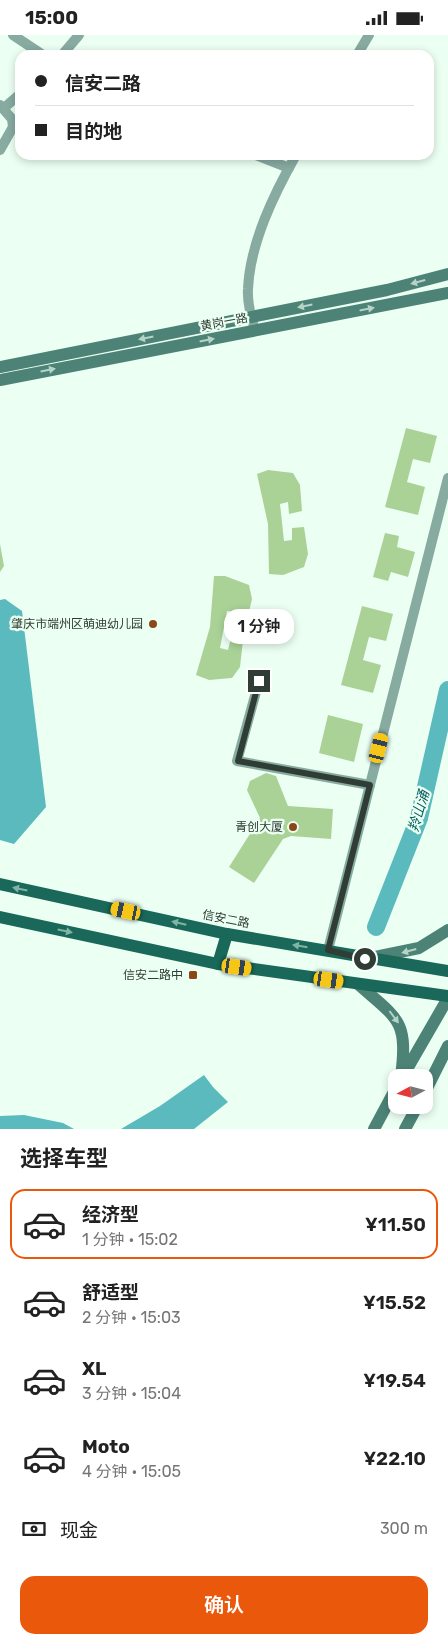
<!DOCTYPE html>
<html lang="zh">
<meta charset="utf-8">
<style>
body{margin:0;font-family:Rubik,"Noto Sans SC",sans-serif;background:#f6f6f6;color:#222;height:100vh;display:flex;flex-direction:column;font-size:19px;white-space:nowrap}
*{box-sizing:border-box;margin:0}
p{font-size:16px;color:#767676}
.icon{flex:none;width:28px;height:28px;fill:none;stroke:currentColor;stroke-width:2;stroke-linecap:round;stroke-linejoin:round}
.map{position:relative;height:1094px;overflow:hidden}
.side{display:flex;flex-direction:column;background:#fff;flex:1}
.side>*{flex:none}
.hud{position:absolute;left:15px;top:15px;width:419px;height:110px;border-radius:15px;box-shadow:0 2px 8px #0003;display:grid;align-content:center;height:110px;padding:0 20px;background:#fff}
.needle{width:32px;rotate:263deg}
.tools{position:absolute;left:388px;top:1034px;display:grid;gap:10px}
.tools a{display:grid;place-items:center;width:45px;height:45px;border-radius:10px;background:#fff;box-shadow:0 2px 8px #0003;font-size:25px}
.end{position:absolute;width:22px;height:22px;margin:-11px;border:6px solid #303d35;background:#fff;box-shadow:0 0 0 2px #fff}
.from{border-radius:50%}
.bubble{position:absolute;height:35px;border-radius:15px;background:#fff;box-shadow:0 2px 8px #0003;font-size:16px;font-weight:600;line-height:35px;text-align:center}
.car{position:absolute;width:15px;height:30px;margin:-15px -8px;border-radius:6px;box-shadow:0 0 4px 1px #0007;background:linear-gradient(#f5c518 24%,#345 0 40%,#f5c518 0 76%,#345 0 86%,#f5c518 0)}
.hud b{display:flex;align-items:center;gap:18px;height:48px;font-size:19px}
.hud b+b{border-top:1px solid #e0e0e0}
.hud i{width:12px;height:12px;background:#222}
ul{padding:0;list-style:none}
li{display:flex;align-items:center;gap:15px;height:70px;margin:0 10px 8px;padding:0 10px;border:2px solid transparent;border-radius:15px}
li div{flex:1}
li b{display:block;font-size:19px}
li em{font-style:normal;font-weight:600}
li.on{border-color:#ea580c}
li>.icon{width:45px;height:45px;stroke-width:1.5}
h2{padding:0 20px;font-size:22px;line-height:60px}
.pay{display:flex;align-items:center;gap:12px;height:55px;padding:0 20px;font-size:19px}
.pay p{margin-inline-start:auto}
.action{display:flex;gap:10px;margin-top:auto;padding:10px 20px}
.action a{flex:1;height:58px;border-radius:15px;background:#ea580c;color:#fff;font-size:20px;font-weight:600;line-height:58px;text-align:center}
.status{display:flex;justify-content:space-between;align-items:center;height:35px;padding:0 25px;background:#fff;direction:ltr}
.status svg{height:14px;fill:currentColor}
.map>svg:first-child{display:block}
</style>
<div class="status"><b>15:00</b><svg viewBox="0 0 49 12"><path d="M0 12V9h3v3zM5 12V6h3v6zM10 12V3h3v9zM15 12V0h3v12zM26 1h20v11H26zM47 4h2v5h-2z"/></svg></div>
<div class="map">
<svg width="448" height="1094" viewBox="0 0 448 1094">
<rect width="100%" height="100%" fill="#ebfff2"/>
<!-- water -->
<g fill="#5ababd">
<path d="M5,564L22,576L46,772L14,809L0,805V565Z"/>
<path d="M204,1040L213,1052L228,1067L194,1094H121L160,1071Z"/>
<path d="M24,1080L63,1088L74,1094H0V1081Z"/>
</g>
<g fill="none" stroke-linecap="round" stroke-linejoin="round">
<!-- river -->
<path stroke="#5ababd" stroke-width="18" d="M376,892L419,783L448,655"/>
</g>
<!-- building -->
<g fill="#aad297">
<path d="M406,393L437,401L430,428L413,424L407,447L425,452L418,480L385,472Z"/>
<path d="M268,435L293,438L300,450L302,476L289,479L288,467L280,469L284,506L292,505V493L304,492L308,519L304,532L283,540L269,539L268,489L257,439Z"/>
<path d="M385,498L399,501L397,512L415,517L408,542L391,537L388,546L373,542Z"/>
<path d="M0,509L4,531L0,537Z"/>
<path d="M214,541H225L249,550L252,564L246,589H233L235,577L227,576L220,613L228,615L231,603L243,605L240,632L232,643L209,645L196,640L210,592Z"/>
<path d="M362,571L393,579L386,606L369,602L363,625L381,630L373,658L341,650Z"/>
<path d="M328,680L363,689L354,727L319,718Z"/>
<path d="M266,738L276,741L288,771L333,774L331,804L291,801L283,804L254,848L229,832L260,783L247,755L250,746Z"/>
</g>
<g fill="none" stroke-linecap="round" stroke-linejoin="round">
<!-- street -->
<g stroke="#87aaa1" stroke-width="10">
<path d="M13,0L43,20"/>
<path d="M62,20L79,0"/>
<path d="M357,20L369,0"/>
<path d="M0,70L12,84L13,92L0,115"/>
<path d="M4,73L20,59"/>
<path d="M256,120L289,133"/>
<path d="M255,295C251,282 247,268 248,254C250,208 274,159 296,120"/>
<path d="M259,646L237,726L370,750"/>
<path d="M328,915L448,443"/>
</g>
<!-- secondary -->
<g stroke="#4d8377" stroke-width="12">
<path d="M0,332L387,255L448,239"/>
<path d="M0,345L448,258"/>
<path d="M375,922L419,913L448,895"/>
<path d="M358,949C399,985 408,985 401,1042"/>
<path d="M403,1041L448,963"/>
<path d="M424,1059L448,1011"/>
<path d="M374,1094L396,1053"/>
<path d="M405,1094L418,1070"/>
</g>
<!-- primary -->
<g stroke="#196859" stroke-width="12">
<path d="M0,849L227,899L448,936"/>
<path d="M0,882L218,929L448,961"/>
<path d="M218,929L227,899"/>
</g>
</g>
<!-- one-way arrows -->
<defs><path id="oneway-solid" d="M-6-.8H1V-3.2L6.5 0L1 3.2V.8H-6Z" transform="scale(1.25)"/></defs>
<g fill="#b4d4c7">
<use href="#oneway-solid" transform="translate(418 247) rotate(165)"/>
<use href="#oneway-solid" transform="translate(305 271) rotate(169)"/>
<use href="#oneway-solid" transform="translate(367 274) rotate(-11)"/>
<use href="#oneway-solid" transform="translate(146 303) rotate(169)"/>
<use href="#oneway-solid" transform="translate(207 305) rotate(-11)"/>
<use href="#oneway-solid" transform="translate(48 335) rotate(-11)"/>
<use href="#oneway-solid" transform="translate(409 916) rotate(165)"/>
<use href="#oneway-solid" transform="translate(394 982) rotate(53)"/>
</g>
<g fill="#82b4a6">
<use href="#oneway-solid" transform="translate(20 854) rotate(-168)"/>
<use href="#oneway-solid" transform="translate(179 888) rotate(-167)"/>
<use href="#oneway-solid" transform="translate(65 896) rotate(12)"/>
<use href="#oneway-solid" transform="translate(300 911) rotate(-171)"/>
</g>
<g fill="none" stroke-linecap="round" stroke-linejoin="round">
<!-- route -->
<path stroke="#303d35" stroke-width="6" d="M259,646L238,726L370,750L328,915L365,924"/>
</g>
<!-- markers -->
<g fill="#8a4817" stroke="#ebfff2" stroke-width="2">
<circle cx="153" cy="589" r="5"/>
<circle cx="293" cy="792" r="5"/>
<rect x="188" y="935" width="10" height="10" rx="2.5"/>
</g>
<g text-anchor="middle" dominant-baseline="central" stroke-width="4.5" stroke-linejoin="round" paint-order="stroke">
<!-- street labels -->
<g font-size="12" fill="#303d35" stroke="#ebfff2">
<text transform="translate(224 287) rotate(-11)">黄岗一路</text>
<text transform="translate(226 884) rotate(11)">信安二路</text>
</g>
<!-- poi labels -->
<g font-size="12" fill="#303d35" stroke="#ebfff2" text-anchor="end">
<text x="143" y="589">肇庆市端州区萌迪幼儿园</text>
<text x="283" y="792">青创大厦</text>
<text x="183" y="940">信安二路中</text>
</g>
<!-- water labels -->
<g font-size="14" font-style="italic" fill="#055d60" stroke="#ebfff2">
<text transform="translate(419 776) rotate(-74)">羚山涌</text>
</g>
</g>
</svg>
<div class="tools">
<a><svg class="needle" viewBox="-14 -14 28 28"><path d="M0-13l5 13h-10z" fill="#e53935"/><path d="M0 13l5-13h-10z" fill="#767676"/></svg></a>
</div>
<i class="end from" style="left:365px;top:924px"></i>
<i class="end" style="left:259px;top:646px"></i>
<div class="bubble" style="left:224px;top:574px;width:70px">1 分钟</div>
<i class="car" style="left:379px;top:713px;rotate:14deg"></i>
<i class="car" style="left:126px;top:876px;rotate:282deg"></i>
<i class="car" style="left:237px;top:932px;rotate:98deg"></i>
<i class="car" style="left:329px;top:945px;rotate:98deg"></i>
<div class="hud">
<b><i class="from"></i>信安二路</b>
<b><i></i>目的地</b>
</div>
</div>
<section class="side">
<h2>选择车型</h2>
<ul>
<li class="on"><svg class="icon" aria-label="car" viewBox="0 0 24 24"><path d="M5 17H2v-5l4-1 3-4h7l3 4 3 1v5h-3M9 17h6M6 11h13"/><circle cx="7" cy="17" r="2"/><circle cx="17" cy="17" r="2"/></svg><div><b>经济型</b><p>1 分钟 · 15:02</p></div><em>¥11.50</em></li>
<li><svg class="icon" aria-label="car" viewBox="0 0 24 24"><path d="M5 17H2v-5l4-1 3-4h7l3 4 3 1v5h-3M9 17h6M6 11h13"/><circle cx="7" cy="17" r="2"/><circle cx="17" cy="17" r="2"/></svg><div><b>舒适型</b><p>2 分钟 · 15:03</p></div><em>¥15.52</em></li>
<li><svg class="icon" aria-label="car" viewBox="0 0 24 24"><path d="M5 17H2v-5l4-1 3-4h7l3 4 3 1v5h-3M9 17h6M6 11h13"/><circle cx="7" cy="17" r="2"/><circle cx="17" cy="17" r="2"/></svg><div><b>XL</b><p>3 分钟 · 15:04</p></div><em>¥19.54</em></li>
<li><svg class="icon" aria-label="car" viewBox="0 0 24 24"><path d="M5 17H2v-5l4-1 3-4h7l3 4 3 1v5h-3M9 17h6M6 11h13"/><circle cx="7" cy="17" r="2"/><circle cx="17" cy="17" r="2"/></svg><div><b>Moto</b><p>4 分钟 · 15:05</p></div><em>¥22.10</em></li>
</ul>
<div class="pay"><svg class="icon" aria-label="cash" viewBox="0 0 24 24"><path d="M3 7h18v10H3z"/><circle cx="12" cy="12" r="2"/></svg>现金<p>300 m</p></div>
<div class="action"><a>确认</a></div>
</section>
